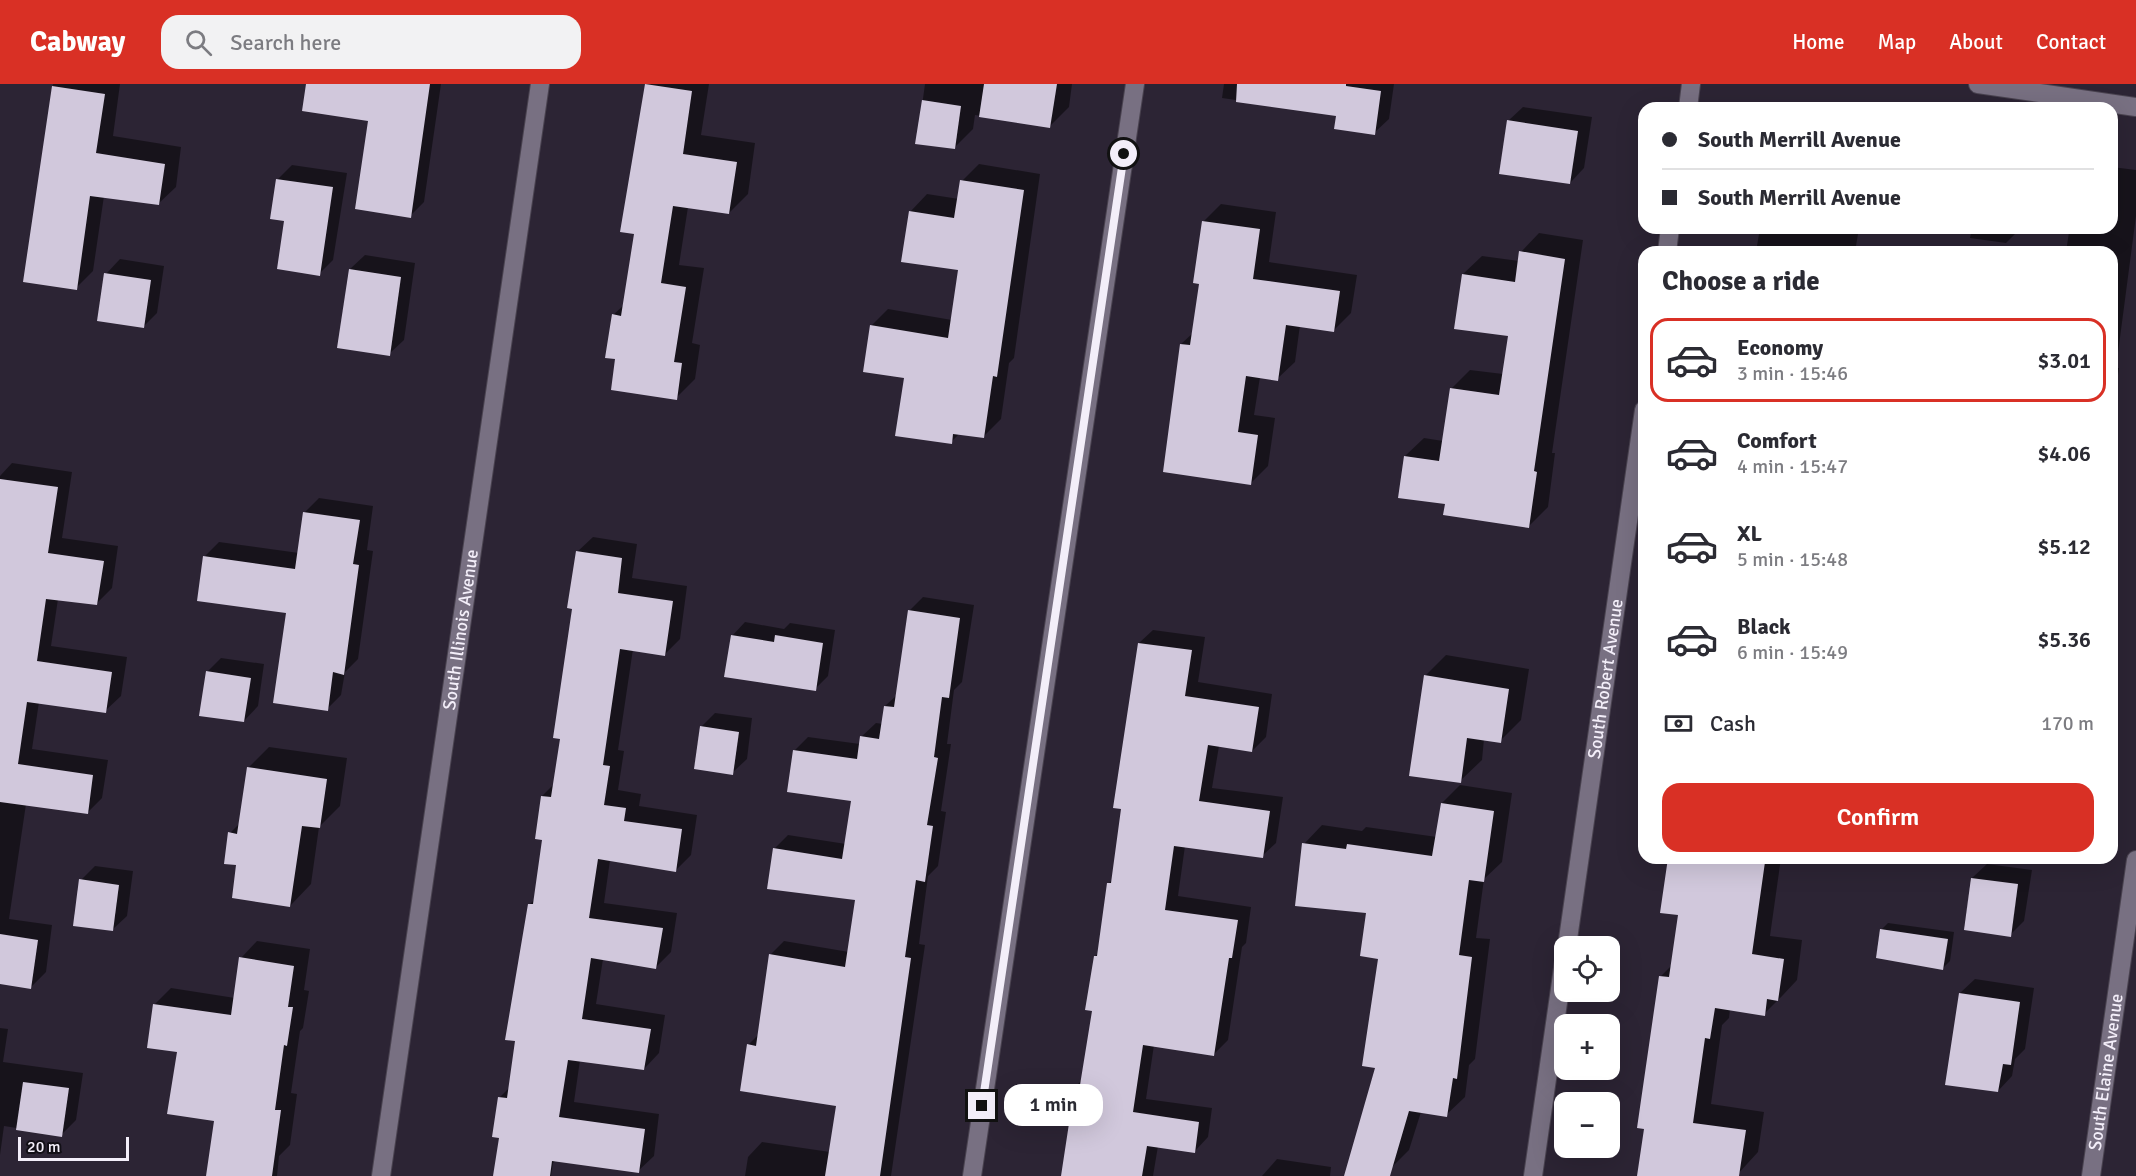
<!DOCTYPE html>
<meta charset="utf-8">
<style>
body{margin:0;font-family:Signika,sans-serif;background:#f2f2f3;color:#2b2b33;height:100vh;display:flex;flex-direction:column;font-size:22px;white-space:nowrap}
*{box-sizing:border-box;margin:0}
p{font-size:20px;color:#7c7c81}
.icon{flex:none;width:33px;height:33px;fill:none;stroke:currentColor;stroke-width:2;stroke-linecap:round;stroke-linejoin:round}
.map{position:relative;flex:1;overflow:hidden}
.panel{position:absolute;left:1638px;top:162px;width:480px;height:618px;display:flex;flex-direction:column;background:#fff;border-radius:18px;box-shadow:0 6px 24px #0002}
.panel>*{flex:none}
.guide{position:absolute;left:1638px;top:18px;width:480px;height:132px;border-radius:18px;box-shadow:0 6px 24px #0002;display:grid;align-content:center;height:132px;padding:0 24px;background:#fff}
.tools{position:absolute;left:1554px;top:852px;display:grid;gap:12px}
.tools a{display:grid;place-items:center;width:66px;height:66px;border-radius:12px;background:#fff;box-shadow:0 6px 24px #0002;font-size:30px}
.scale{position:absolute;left:18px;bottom:15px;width:111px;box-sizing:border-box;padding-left:6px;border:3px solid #f3eef9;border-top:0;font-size:16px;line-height:21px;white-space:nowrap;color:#f3eef9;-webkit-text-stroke:4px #120f16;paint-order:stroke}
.end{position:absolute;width:27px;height:27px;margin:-14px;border:8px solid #f3eef9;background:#111;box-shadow:0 0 0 3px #111}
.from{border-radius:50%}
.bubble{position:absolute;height:42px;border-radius:18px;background:#fff;box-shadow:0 6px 24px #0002;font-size:20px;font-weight:600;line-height:42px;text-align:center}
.guide b{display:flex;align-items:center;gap:21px;height:57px;font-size:22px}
.guide b+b{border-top:2px solid #e1e1e2}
.guide i{width:15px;height:15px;background:#2b2b33}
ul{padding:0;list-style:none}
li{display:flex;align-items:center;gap:18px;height:84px;margin:0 12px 9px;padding:0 12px;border:3px solid transparent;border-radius:18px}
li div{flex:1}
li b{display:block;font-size:22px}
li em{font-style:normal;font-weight:600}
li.active{border-color:#d93025}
li>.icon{width:54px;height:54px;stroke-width:1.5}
h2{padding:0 24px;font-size:27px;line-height:72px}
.pay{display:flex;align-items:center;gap:15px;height:66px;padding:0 24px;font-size:22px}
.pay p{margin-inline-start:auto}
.cta{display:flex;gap:12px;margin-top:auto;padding:12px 24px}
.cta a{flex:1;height:69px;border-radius:18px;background:#d93025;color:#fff;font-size:24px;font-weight:600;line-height:69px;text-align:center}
header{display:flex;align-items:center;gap:36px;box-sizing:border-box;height:84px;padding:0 30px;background:#d93025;color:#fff}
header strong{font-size:28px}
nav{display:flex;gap:33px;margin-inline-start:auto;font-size:21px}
.search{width:420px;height:54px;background:#f2f2f3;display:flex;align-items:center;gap:15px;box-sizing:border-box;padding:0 21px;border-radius:18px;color:#7c7c81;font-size:22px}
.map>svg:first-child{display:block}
</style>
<header>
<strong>Cabway</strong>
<div class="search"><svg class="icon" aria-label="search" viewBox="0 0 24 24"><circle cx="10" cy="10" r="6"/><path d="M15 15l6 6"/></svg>Search here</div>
<nav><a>Home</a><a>Map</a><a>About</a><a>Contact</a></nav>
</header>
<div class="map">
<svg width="2136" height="1092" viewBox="0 0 2136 1092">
<rect width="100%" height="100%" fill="#2c2434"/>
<!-- shadow -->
<g fill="#0007">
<path d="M53,0H120L113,52L181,63L176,103L158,120L104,112L93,187L76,204L25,196Z"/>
<path d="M307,0H441L424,118L410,132L370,35Z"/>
<path d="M646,0H709L701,51L755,59L748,110L729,129L688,123L679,181L704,184L692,259L700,261L695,295L676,314L617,274L613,231L625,220L636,149L622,147Z"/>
<path d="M925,0H1072L1069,23L1050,42L975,31L973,45L954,64L917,58Z"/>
<path d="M1224,0H1394L1389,35L1374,49L1338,31L1222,14Z"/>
<path d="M1794,19L1823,24H1790Z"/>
<path d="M1523,23L1592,33L1584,84L1570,99L1508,37Z"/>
<path d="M979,80L1040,90L1014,274L1009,279L1001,335L984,352L960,349L951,358L871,242L888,225L952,236L960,185L910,128L927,110L959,115L962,97Z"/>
<path d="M292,81L347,89L333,176L319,190L285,136L278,95Z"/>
<path d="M2112,83L2136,86V132L2116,284H2119L2112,334V168H2066L2069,148L2050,145L2112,144Z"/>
<path d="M1221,120L1276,128L1269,178L1357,191L1351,229L1334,246L1300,241L1295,278L1277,295L1260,293L1254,331L1275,334L1268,382L1251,399L1181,260L1194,248L1201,199L1203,138Z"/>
<path d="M1760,144H1859L1855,168H1756Z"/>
<path d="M1972,144H2021L2006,159L1970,154Z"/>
<path d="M1539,149L1583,156L1552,369H1555L1548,423L1529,442L1446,419L1405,372L1424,354L1443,357L1451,305L1470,286L1503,290L1509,251L1463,190L1482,172L1519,177L1521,168Z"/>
<path d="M365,171L415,179L404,256L389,270L350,185Z"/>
<path d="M120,175L164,182L157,229L143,243L106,190Z"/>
<path d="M12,379L72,388L62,454L118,462L112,504L97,519L58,515L51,562L127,573L121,612L105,627L39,618L32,665L108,676L102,714L87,729L26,720L9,835L52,841L46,888L31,903L0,899V392Z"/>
<path d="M319,414L373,422L367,466L373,467L358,575L345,588L341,611L327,625L288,528L205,472L219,458L299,469L305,428Z"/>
<path d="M593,453L637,460L632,494L687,502L680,555L665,570L633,565L618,666L624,667L618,706L641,710L639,722L697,731L691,771L676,786L610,776L604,819L677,829L671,868L656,883L603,875L596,920L665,931L659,969L644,985L580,976L574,1018L659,1030L654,1072L638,1087L556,1076L553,1079L551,1092H495L501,1053L499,1014L510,1003L516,956L530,820L535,815L544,754L542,712L554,700L561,654L577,468Z"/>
<path d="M923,513L974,521L962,598L954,606L947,660H951L941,727L946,728L938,782L928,792L919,860L925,861L891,1092H745L748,1073L762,1058L830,1068L837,1021L748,961L759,950L770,871L784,857L849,868L857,815L774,765L788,751L846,760L852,715L794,667L808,653L860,660L861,653L876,639L883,640L885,622L897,611L909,527Z"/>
<path d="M745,538L784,545L790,539L835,546L828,592L815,605L732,552Z"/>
<path d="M1153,546L1205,553L1198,598L1272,610L1266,653L1252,667L1219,662L1212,704L1283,713L1276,759L1262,772L1185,762L1178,812L1251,823L1246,859L1242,863L1228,956L1214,970L1154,961L1146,1015L1212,1024L1208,1053L1195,1067L1158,1062L1153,1092H1063L1077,1001L1083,995L1093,926L1095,872L1099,869L1108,800L1113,795L1123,724L1139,559Z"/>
<path d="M1446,571L1529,585L1521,636L1500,657L1484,655L1482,676L1460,697L1425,592Z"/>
<path d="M221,574L264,580L258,622L244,637L207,588Z"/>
<path d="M715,629L752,634L747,675L732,689L701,643Z"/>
<path d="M269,663L347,674L340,722L319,743L311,800L290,822L238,780L230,749L240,739L248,684Z"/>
<path d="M1460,701L1512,709L1502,778L1484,795L1476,854L1490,855L1475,975L1469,981L1465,1013L1446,1031L1421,1028L1409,1066L1383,1092H1345L1377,983L1380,874L1368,828L1304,760L1322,741L1362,747L1366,743L1437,753L1442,719Z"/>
<path d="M1670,774H1781L1770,852L1802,856L1797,896L1783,911L1764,930L1730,925L1729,934L1722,941L1711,1020L1764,1028L1758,1068L1736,1092H1638L1646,1044L1660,893L1672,881L1680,830Z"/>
<path d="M1942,774H1965L1960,778Z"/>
<path d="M1987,780L2032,786L2024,837L2010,851L1972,794Z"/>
<path d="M95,782L133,787L127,832L112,846L81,796Z"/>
<path d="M1888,839L1954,848L1950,877L1943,884L1881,846Z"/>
<path d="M257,857L310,865L304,906L309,907L303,944L300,947L291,1009L297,1010L290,1061L279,1072L277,1092H208L216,1036L154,921L171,904L235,914L241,874Z"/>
<path d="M1975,895L2034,904L2025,965L2015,975L2012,992L1998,1007L1960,909Z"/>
<path d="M0,944L8,945L3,978L83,989L76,1036L61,1051L4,1042L0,1071Z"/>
<path d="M1277,1075L1331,1083L1330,1092H1262Z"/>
</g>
<!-- building -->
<g fill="#d1c8dc">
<path d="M306,0H430L411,134L355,125L368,37L302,27Z"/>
<path d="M645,0L692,7L683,70L737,78L729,130L673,122L661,199L686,203L674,278L682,279L677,316L611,306L615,275L605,274L612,230L621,232L634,150L620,148Z"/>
<path d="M984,0H1057L1050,44L979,33Z"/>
<path d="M1237,0H1346V2L1381,7L1375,51L1334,45L1336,32L1236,18Z"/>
<path d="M52,2L105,10L96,69L165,80L159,121L90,112L77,206L23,198Z"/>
<path d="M922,16L961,22L955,65L915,60Z"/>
<path d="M1507,36L1578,47L1570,100L1499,90Z"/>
<path d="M276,95L333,103L320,192L277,185L284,137L270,135Z"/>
<path d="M960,96L1024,106L997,293L993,292L984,354L953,350L952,360L895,352L904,294L863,288L870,241L948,254L958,186L901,178L909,127L954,134Z"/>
<path d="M1202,137L1260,145L1253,195L1340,207L1334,248L1286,241L1278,297L1246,292L1238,348L1258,351L1251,401L1163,388L1180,260L1190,261L1199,200L1193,199Z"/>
<path d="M1519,167L1565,175L1534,387L1537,388L1529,444L1443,431L1445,420L1398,414L1404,372L1439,377L1450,304L1499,311L1508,252L1454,245L1462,190L1515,198Z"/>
<path d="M349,185L401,193L390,272L337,264Z"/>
<path d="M104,189L151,196L144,244L97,237Z"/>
<path d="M0,395L58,403L48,469L104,477L97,521L46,515L37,577L112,588L106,629L27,618L18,680L93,691L88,730L0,718Z"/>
<path d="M303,428L360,436L353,480L359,481L344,591L333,588L328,627L273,619L286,529L197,517L203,472L295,485Z"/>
<path d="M576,467L622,474L618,509L673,517L665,572L620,565L603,681L610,682L604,721L626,724L624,737L682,745L676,788L598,775L589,834L663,844L656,885L591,874L582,935L651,945L644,986L568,976L559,1033L645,1045L639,1089L552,1077L550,1092H493L499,1054L492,1053L498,1013L507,1014L515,957L505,956L528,820H533L542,756L535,755L541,712L551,713L560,655L553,654L572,525L567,524Z"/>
<path d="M908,526L960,534L949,614L942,613L934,673L938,674L927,741L933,742L925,798L916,796L905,873L911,874L880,1092H825L836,1022L740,1007L747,960L756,962L769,870L845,883L855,816L767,805L773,764L842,775L851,717L787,708L793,666L857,675L860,652L879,655L884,622L894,623Z"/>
<path d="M731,551L774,558L775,551L823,559L816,607L724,593Z"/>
<path d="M1138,559L1192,566L1185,612L1259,623L1252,668L1208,661L1199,717L1270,727L1263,774L1174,762L1165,826L1238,836L1232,874H1229L1214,972L1143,961L1133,1028L1199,1038L1195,1069L1147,1062L1142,1092H1061L1075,1000L1080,1001L1092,927L1085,926L1094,872H1097L1107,799H1111L1121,725L1113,724Z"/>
<path d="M206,587L251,594L244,638L199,632Z"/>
<path d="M1424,591L1509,605L1501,659L1467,654L1461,699L1409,692Z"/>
<path d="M700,642L739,648L733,691L694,685Z"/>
<path d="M247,683L327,695L320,744L302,742L290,823L232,814L236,781L224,780L228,748L237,750Z"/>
<path d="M1441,719L1494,727L1484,798L1469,796L1459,871L1472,873L1457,995L1453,994L1447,1033L1409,1027L1390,1092H1344L1375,984L1362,982L1378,875L1360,872L1366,829L1295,822L1302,759L1346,765L1347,760L1432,772Z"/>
<path d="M1668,774H1738L1765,778L1752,870L1784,875L1778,917L1767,915L1765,932L1715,924L1710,955L1705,954L1693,1039L1746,1046L1739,1092H1637L1644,1045L1637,1044L1659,892L1669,893L1678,831L1660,829Z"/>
<path d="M1971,794L2018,800L2011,853L1964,846Z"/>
<path d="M79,795L119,801L113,847L73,842Z"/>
<path d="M1880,845L1948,855L1943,886L1876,874Z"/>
<path d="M0,850L38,856L31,905L0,900Z"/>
<path d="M239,873L294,882L288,923H293L287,962L284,961L275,1026H281L272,1092H206L214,1037L167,1030L177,968L147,964L153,920L231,931Z"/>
<path d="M1959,909L2020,918L2011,981L2003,980L1998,1008L1945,1001Z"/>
<path d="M23,998L69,1004L62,1053L16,1046Z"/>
</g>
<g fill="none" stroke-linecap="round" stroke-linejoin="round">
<!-- minor casing -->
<g stroke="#4a4350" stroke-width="20">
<g id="minor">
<path d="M1978,0L2136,23"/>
<path d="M1688,24L1691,0"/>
<path d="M1667,168L1670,144"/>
<path id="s1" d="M1567,862L1644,326"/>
<path id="s2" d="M381,1092L540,0"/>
<path d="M972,1092L1135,0"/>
<path d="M1533,1092L1564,877"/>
<path id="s3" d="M2091,1092L2136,776"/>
</g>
</g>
<!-- minor -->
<use href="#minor" stroke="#787082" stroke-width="18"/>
</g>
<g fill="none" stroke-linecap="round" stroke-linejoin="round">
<!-- route -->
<path stroke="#f3eef9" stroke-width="8" d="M982,1022L1124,70"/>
</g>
<g text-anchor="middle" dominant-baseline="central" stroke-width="6" stroke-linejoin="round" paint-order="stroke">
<!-- street labels -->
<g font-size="18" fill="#f3eef9" stroke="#120f16">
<text stroke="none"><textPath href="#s2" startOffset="552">South Illinois Avenue</textPath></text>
<text stroke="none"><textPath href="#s1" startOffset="270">South Robert Avenue</textPath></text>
<text stroke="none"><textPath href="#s3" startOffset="105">South Elaine Avenue</textPath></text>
</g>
</g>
</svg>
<div class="tools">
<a><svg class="icon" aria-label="locate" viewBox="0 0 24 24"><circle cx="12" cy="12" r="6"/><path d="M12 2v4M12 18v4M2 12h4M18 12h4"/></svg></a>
<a>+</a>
<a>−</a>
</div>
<div class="scale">20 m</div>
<i class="end from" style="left:1124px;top:70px"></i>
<i class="end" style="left:982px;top:1022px"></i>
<div class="bubble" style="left:1004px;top:1000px;width:99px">1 min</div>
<div class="guide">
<b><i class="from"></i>South Merrill Avenue</b>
<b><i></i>South Merrill Avenue</b>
</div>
<section class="panel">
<h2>Choose a ride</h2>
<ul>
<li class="active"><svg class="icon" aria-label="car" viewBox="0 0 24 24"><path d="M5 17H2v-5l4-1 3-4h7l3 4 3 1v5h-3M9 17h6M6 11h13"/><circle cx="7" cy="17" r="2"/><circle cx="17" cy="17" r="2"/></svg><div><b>Economy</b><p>3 min · 15:46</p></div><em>$3.01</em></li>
<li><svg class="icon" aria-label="car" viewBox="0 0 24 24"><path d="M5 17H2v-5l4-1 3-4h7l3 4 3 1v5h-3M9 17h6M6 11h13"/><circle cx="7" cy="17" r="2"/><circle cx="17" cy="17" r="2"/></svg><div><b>Comfort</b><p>4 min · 15:47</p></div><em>$4.06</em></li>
<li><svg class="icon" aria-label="car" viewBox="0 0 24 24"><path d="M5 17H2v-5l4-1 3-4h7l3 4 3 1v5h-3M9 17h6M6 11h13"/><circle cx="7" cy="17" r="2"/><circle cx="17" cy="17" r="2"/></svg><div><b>XL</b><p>5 min · 15:48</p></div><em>$5.12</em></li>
<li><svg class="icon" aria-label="car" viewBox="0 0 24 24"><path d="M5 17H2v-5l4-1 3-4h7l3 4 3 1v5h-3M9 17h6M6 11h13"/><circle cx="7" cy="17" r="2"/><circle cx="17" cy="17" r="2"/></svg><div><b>Black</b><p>6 min · 15:49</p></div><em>$5.36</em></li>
</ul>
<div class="pay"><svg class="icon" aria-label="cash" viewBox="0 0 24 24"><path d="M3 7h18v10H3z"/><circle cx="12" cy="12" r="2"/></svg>Cash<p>170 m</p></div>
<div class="cta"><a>Confirm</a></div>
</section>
</div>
